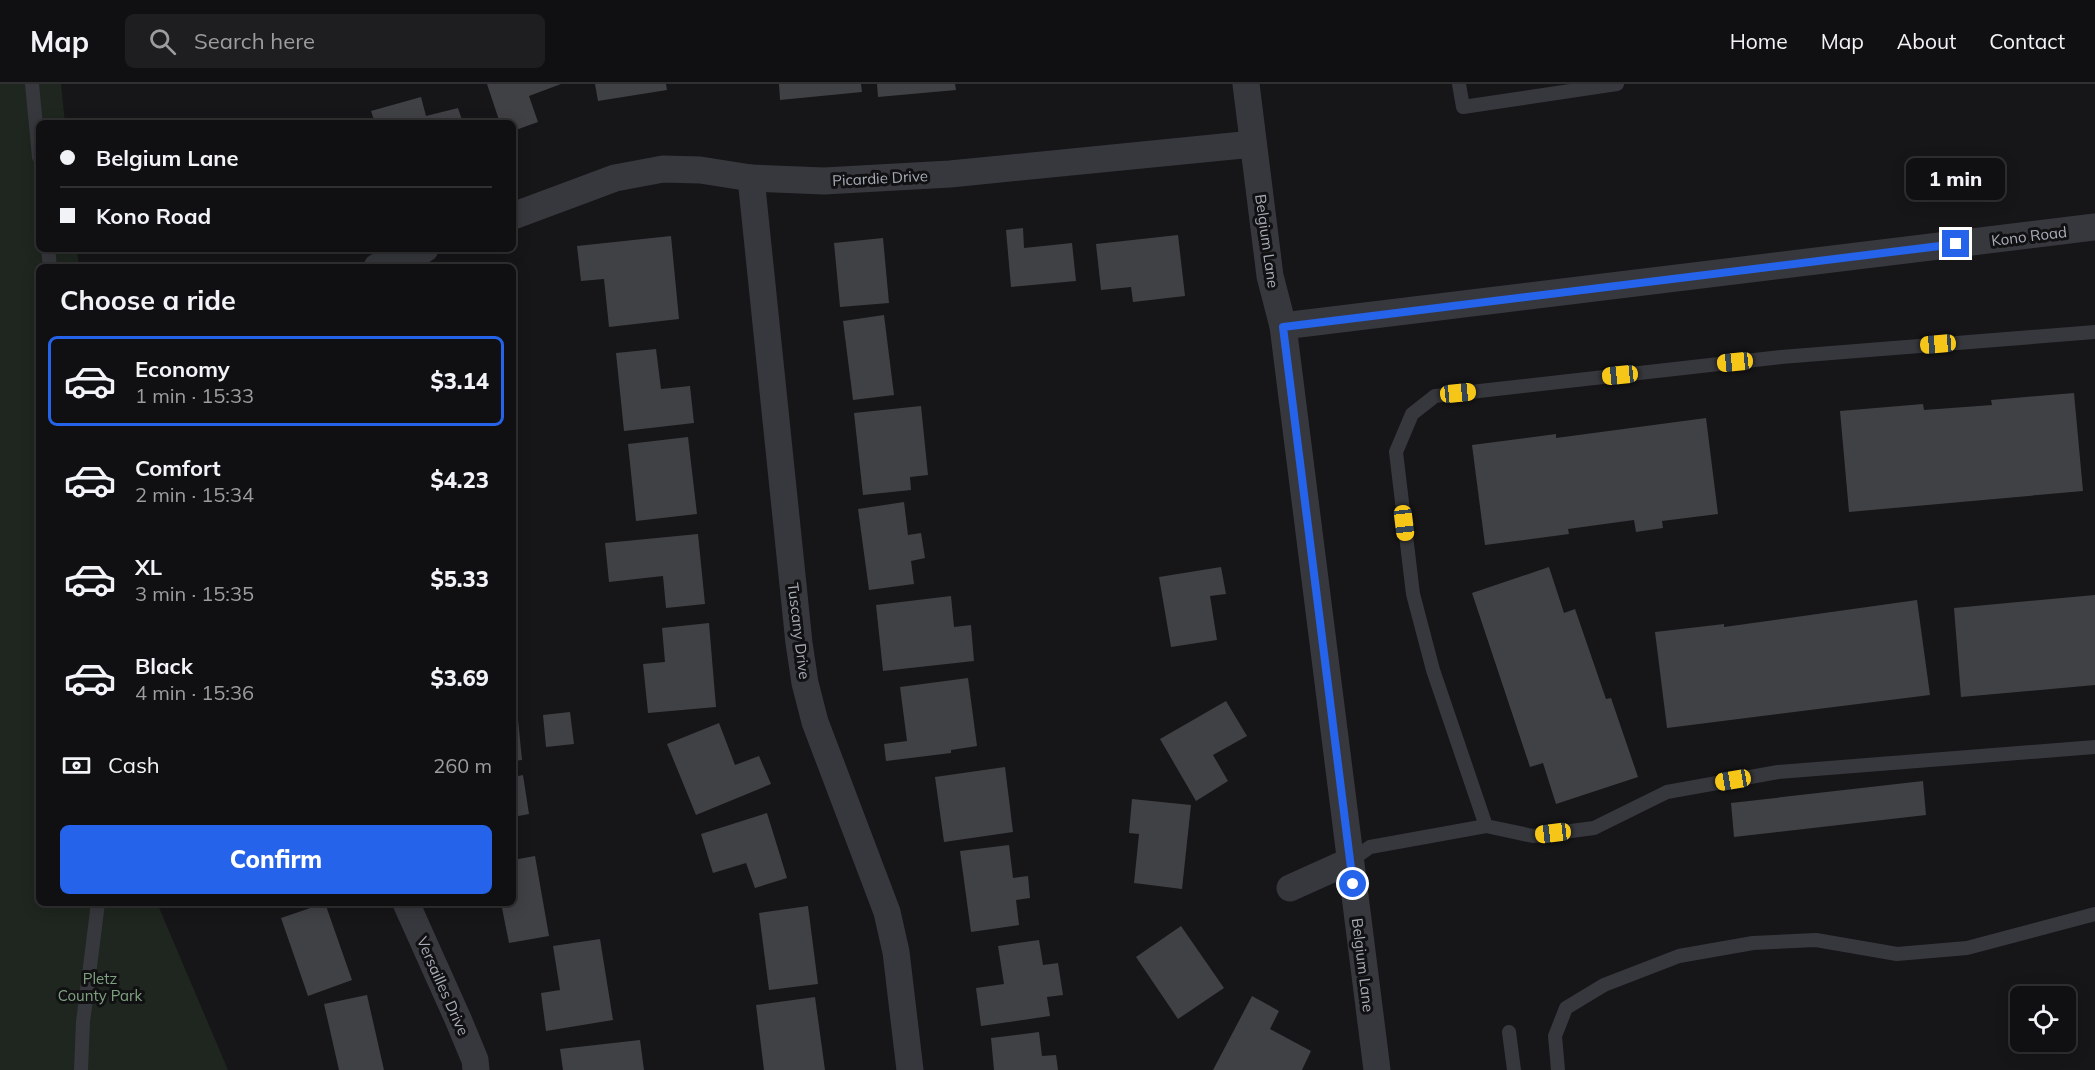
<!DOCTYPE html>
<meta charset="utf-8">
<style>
body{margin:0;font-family:Mulish,sans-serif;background:#1e1e20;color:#f1f3f6;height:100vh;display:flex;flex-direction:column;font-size:22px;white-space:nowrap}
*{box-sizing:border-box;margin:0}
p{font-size:20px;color:#9c9d9f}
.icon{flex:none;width:33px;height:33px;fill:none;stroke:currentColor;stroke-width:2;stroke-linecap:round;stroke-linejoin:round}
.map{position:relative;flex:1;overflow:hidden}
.details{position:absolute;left:36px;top:180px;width:480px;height:642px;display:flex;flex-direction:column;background:#101012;border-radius:9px;box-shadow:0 3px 15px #0003,0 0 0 2px #303032}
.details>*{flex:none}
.hud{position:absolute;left:36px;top:36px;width:480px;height:132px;border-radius:9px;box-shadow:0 3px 15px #0003,0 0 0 2px #303032;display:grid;align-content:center;height:132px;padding:0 24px;background:#101012}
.fabs{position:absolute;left:2010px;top:902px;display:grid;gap:12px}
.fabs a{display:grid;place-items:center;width:66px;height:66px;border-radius:9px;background:#101012;box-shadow:0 3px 15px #0003,0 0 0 2px #303032;font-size:30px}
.end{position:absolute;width:27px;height:27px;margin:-14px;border:8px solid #2563eb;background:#fff;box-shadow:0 0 0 3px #fff}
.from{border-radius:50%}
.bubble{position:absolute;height:42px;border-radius:9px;background:#101012;box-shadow:0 3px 15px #0003,0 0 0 2px #303032;font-size:20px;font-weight:800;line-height:42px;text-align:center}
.car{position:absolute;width:18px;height:36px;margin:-18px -9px;border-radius:8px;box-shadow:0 0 4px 2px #0007;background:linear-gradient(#f5c518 24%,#345 0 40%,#f5c518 0 76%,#345 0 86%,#f5c518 0)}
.hud b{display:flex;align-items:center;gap:21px;height:57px;font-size:22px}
.hud b+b{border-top:2px solid #303032}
.hud i{width:15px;height:15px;background:#f1f3f6}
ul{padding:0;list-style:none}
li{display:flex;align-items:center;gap:18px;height:90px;margin:0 12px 9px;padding:0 12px;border:3px solid transparent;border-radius:9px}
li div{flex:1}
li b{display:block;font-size:22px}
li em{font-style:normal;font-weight:800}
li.active{border-color:#2563eb}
li>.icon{width:54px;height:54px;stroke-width:1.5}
h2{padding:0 24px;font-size:27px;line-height:72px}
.pay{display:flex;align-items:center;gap:15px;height:66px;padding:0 24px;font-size:22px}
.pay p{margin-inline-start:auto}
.cta{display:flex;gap:12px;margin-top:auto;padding:12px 24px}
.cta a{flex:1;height:69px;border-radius:9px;background:#2563eb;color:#fff;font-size:24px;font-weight:800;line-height:69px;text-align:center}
header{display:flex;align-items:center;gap:36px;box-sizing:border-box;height:84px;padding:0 30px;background:#101012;border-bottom:2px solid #303032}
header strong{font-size:28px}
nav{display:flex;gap:33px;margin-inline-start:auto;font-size:21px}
.search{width:420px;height:54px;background:#1e1e20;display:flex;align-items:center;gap:15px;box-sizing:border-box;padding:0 21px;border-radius:9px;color:#9c9d9f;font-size:22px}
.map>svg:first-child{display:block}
</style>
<header>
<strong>Map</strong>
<div class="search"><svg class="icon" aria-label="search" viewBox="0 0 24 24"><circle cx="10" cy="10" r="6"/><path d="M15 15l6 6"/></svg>Search here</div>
<nav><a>Home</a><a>Map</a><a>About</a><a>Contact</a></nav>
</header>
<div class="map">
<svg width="2095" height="986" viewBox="0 0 2095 986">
<rect width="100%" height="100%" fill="#161618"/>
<!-- green -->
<path fill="#1e261f" d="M0,0H61L65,39H39V165H77L79,183H39V819H157L228,986H0Z"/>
<!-- building -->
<g fill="#404145">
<path d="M487,0H561L529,12L538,38L513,47V39H500Z"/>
<path d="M595,0H666L667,6L598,17Z"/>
<path d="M779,0H861L862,8L780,16Z"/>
<path d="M877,0H955L956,6L878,13Z"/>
<path d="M421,13L426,32L458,24L463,39H375L371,27Z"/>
<path d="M1023,144L1024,164L1072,159L1076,197L1011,203L1006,146Z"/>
<path d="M1178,151L1185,212L1133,218L1131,203L1101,206L1096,160Z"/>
<path d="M671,152L679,235L609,243L604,195L581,197L577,162Z"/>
<path d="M883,154L889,219L840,223L834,159Z"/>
<path d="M884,231L894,311L853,316L843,237Z"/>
<path d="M656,265L661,305L690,302L694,339L624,347L616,269Z"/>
<path d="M2074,309L2083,407L1849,428L1840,327L1923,320L1924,326L1992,321L1991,316Z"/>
<path d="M921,322L928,391L910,393L911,406L863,411L854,329Z"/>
<path d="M1706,334L1718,430L1662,437L1663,444L1636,448L1634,436L1568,445L1569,450L1485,461L1472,361L1556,350V354Z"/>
<path d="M688,353L697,430L636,437L628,360Z"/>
<path d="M904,418L908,451L921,449L925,474L911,477L914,500L869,506L858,425Z"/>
<path d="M698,450L705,520L666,524L663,492L609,498L605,459Z"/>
<path d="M1221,483L1226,510L1210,512L1217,556L1171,563L1159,493Z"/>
<path d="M1549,483L1564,529L1575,525L1606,615L1611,614L1638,693L1556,720L1543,679L1530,683L1472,509Z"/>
<path d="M2095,511V601L1961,613L1954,524Z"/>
<path d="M951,512L954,543L971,541L974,577L883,587L876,521Z"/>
<path d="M1917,516L1930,611L1667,644L1655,548L1724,540V543Z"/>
<path d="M709,539L716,623L648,629L643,580L665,578L662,544Z"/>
<path d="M968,594L977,662L951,666V669L886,677L884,660L907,657L900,603Z"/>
<path d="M513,605H515L522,676L513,677Z"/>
<path d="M1226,617L1247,652L1213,671L1228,697L1196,717L1160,655Z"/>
<path d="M570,628L574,660L546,663L543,631Z"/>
<path d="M719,639L735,681L759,672L771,700L696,731L667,660Z"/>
<path d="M1005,683L1013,748L944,758L935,693Z"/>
<path d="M523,691L529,730L513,733V693Z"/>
<path d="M1923,697L1926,731L1734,753L1731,719Z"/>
<path d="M1132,715L1191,721L1182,805L1134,799L1139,750L1129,749Z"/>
<path d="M767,729L787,794L755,804L746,779L713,789L701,750Z"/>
<path d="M1009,761L1013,794L1028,792L1030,814L1016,816L1019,841L971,848L960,767Z"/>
<path d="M535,772L549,852L509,859L501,819H513V776Z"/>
<path d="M325,819L352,896L308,912L281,834Z"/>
<path d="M808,822L818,900L769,906L759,829Z"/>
<path d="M1181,842L1224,904L1178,935L1136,873Z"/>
<path d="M600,855L613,936L546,947L541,909L560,906L553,862Z"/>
<path d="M1039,856L1043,881L1058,879L1063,911L1047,913L1050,932L981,942L976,904L1004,900L998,862Z"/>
<path d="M367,911L384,986H339L324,920Z"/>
<path d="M1252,912L1279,927L1270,945L1311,967L1302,986H1213Z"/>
<path d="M815,913L825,986H764L756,921Z"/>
<path d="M1039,948L1042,972L1056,971L1058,986H994L991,954Z"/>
<path d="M640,956L644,986H563L560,965Z"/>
</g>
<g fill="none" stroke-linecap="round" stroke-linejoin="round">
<!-- service -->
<g stroke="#37383d" stroke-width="14">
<path d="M32,0L39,73"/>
<path d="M1459,0L1463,23L1617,0"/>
<path d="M48,165L50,183"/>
<path d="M2095,248L1781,273L1435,312L1412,330L1396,368L1413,510L1433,586L1486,742L1533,752L1594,744L1667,708L1778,688L2095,663"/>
<path d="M1350,777L1370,763L1486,742"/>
<path d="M1509,948L1514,986"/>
<path d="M81,986L83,938L98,819"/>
<path d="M1558,986L1555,952L1566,924L1604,901L1679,872L1753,859L1816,856L1897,870L1967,864L2095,830"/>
</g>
<!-- minor -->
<g stroke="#37383d" stroke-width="27">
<path d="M1246,0L1270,192L1283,242L1377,986"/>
<path d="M751,94L799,559L805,599L815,638L887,828L896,868L910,986"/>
<path d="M513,132L615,94L663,85L700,86L751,94L824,97L950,90L1253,60"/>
<path d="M377,183L425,165"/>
<path d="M1283,242L2095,143"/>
<path d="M1290,804L1350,777"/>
<path d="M406,819L458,935L475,976L476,986"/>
</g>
</g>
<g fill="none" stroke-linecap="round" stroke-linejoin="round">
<!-- route -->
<path stroke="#2563eb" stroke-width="8" d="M1353,800L1283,243L1956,160"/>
</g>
<g text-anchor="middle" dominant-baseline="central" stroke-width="6" stroke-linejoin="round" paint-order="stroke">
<!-- street labels -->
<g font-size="15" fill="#a8adb8" stroke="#111113">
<text transform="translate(880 94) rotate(-3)">Picardie Drive</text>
<text transform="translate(2029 152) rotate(-7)">Kono Road</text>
<text transform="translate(1267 157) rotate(82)">Belgium Lane</text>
<text transform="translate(799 547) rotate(83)">Tuscany Drive</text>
<text transform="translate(1363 881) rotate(83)">Belgium Lane</text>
<text transform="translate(443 902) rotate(66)">Versailles Drive</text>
</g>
<!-- park labels -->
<g font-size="15" fill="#7fa381" stroke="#111113">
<text x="100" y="894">Pletz<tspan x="100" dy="17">County Park</tspan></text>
</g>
</g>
</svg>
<div class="fabs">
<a><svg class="icon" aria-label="locate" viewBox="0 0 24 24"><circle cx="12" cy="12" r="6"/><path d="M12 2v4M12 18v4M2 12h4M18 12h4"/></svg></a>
</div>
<i class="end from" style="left:1353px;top:800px"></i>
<i class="end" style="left:1956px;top:160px"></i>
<div class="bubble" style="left:1906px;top:74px;width:99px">1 min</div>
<i class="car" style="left:1938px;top:260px;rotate:265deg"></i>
<i class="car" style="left:1735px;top:278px;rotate:264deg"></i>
<i class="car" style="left:1620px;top:291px;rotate:264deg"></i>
<i class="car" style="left:1458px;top:309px;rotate:84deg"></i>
<i class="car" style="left:1404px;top:439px;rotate:173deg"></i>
<i class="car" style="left:1733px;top:696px;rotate:260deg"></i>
<i class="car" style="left:1553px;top:749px;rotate:263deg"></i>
<div class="hud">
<b><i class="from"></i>Belgium Lane</b>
<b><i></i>Kono Road</b>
</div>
<section class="details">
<h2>Choose a ride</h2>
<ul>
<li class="active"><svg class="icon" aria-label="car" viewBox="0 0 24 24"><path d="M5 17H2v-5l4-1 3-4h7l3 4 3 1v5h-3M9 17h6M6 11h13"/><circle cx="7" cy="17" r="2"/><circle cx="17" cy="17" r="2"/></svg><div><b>Economy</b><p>1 min · 15:33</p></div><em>$3.14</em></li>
<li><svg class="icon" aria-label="car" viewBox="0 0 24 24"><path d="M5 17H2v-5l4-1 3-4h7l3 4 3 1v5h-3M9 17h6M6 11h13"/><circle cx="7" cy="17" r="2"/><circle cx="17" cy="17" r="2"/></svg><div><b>Comfort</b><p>2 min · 15:34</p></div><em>$4.23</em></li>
<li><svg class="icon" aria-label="car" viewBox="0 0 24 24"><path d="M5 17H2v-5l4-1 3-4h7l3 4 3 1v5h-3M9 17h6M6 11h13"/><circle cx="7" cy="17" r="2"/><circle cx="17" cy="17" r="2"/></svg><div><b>XL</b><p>3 min · 15:35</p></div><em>$5.33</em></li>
<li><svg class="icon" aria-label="car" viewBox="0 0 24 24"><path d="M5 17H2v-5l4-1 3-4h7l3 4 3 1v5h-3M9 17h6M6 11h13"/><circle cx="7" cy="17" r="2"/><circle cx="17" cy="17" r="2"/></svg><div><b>Black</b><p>4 min · 15:36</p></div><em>$3.69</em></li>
</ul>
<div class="pay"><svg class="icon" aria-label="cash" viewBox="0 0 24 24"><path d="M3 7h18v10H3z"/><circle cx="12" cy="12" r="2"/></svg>Cash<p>260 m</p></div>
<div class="cta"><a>Confirm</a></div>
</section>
</div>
